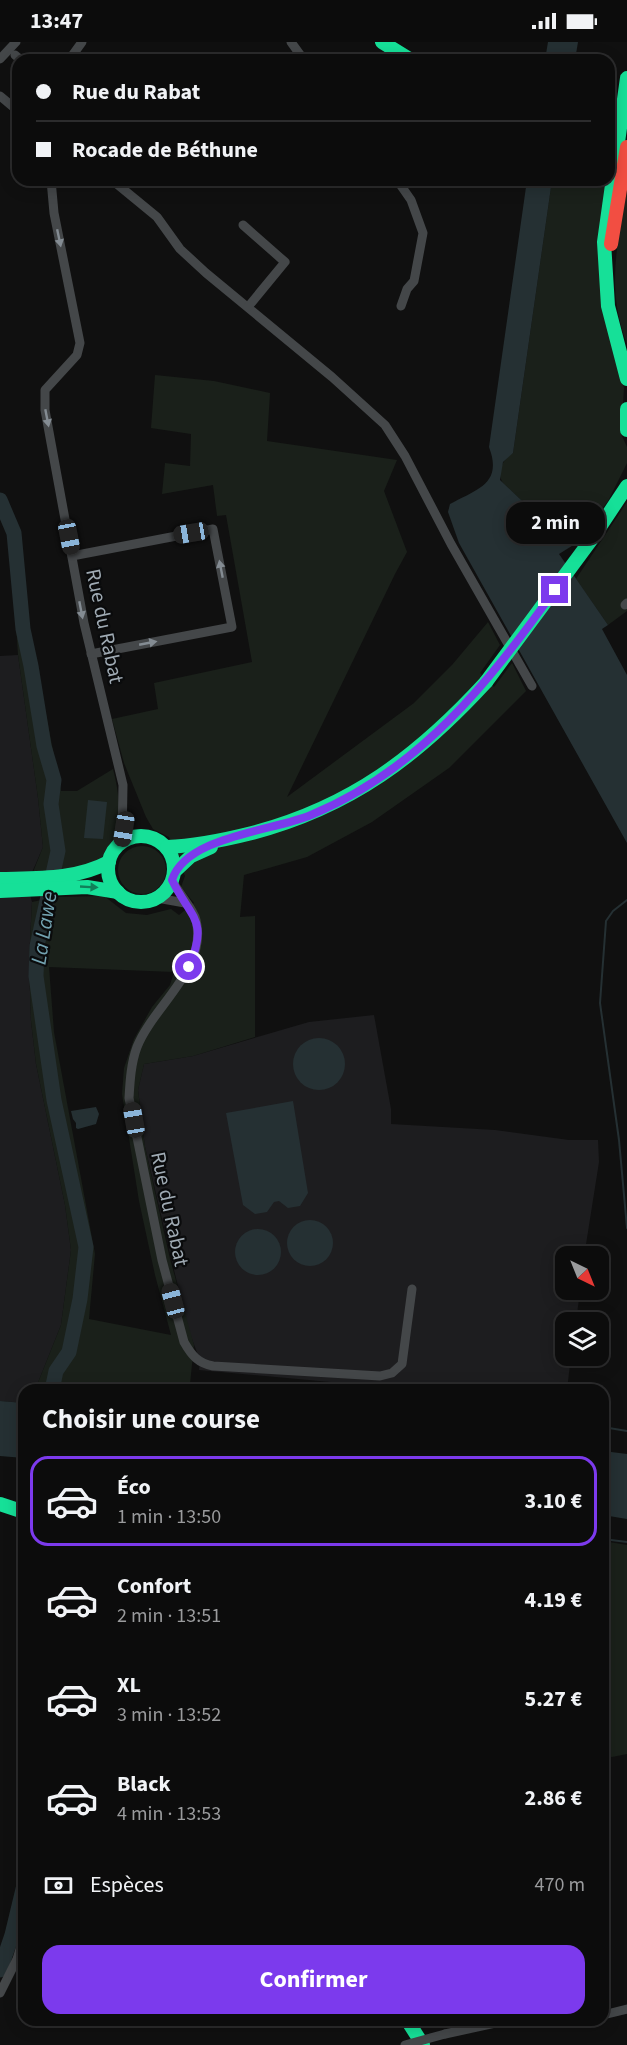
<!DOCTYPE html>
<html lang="fr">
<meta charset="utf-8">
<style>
body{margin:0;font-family:"Source Sans 3",sans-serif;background:#151515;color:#f1f3f6;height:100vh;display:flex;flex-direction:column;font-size:22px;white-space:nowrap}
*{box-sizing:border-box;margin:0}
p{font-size:20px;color:#9a9b9d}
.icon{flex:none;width:33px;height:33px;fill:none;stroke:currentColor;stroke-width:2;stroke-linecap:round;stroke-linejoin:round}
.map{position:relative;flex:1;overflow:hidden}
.side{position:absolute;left:18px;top:1342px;width:591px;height:642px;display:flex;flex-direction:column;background:#0c0c0c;border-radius:18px;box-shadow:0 3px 15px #0003,0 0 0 2px #2c2c2d}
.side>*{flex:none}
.hud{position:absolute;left:12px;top:12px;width:603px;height:132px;border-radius:18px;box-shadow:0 3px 15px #0003,0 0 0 2px #2c2c2d;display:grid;align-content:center;height:132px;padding:0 24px;background:#0c0c0c}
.needle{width:39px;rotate:137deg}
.controls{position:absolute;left:555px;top:1204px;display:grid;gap:12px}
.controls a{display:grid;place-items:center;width:54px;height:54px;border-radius:12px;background:#0c0c0c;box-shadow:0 3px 15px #0003,0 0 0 2px #2c2c2d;font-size:30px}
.end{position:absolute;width:27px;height:27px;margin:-14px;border:8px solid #7c3aed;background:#fff;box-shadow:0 0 0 3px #fff}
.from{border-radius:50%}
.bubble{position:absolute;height:42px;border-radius:18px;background:#0c0c0c;box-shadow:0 3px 15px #0003,0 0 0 2px #2c2c2d;font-size:20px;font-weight:700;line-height:42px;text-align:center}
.car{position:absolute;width:18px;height:36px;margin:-18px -9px;border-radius:8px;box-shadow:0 0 4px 2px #0007;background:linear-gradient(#222 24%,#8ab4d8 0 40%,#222 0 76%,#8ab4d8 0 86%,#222 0)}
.hud b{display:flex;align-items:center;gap:21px;height:57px;font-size:22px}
.hud b+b{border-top:2px solid #2c2c2d}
.hud i{width:15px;height:15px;background:#f1f3f6}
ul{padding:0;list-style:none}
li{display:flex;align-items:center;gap:18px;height:90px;margin:0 12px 9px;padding:0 12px;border:3px solid transparent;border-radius:18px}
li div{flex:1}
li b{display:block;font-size:22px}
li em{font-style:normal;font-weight:700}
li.active{border-color:#7c3aed}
li>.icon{width:54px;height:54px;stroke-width:1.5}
h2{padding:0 24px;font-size:27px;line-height:72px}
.pay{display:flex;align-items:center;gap:15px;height:66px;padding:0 24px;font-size:22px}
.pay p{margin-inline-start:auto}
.action{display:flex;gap:12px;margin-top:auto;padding:12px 24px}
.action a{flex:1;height:69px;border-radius:18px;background:#7c3aed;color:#fff;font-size:24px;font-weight:700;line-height:69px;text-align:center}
.status{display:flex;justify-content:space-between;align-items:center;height:42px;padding:0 30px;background:#0c0c0c;direction:ltr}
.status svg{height:16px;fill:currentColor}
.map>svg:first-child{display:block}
</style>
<div class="status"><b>13:47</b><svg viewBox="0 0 49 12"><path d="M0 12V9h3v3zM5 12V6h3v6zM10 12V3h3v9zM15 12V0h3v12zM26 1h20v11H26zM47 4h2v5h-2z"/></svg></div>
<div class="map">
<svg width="627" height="2003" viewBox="0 0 627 2003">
<rect width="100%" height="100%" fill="#101010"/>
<!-- built -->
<g fill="#1d1d1f">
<path d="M18,613L38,756L43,805L27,842L32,860L29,920L31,979L36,1022L65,1163L71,1208L61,1283L35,1348H24V1361L0,1359V614Z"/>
<path d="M374,973L391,1067V1082L495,1088L569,1098H598L599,1120L584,1215H566V1248H580L576,1281H566V1314H571L567,1348H418L199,1328L200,1318L188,1287L145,1105L138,1048L144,1022L193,1014L309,980Z"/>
</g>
<!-- green -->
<g fill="#1a201a" fill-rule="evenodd">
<path d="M552,138H607L600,190L601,261L624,346L621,392L627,405V421L608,459L575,502L542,478L503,441C496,430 503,417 513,411Z"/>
<path d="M627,148V302C606,248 617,203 627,148Z"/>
<path d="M155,333L214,339L270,351L267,399L397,418L384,449L407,510L395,532L287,755L414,661L452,623L488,580L500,603L480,631L494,645L512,621L526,649L449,726L372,780L307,815L244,833L240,875L255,874V995L193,1014L144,1022L138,1048L145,1105L170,1217L194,1303L190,1342L180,1348H35L61,1283L71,1208L65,1163L36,1022L31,979L29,920L32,860L55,855L104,854L126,871L147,873L171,867L179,873L194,861L181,845L185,834L169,795L153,787L146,775L124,721L112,677L158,667L154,641L252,620L226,473L217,474L213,443L162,452L165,421L190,424L191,392L151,386ZM49,925L174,930L170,943L152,965L134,997L124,1026L122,1052L139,1159L155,1233L171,1293L89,1277L95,1212L54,990Z"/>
<path d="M627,460V569L608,583L576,537Z"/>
<path d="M14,552L26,553L28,581L61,749H77L113,727C121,757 126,803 94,823C82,830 48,829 33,830L43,805L38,756L18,613Z"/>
<circle cx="142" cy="828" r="24"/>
<path d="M603,1499L627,1503V1712L612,1715L603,1714Z"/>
</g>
<!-- water -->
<g fill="#253033">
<path d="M548,0H578L575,18H545Z"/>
<path d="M527,138H552L513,411L503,420L500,438L542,478L575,502L559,512L608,583L602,587L627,633V801L459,501L448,470L450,462C477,447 503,442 489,405Z"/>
<path d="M88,758L107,760L103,797L84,796Z"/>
<circle cx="319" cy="1022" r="26"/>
<path d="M293,1059L308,1151L300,1164L288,1166L279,1159L274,1160L267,1170L255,1172L243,1163L226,1071Z"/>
<path d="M96,1065L99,1072L96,1082L78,1087L76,1086V1081L73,1077L71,1069Z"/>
<circle cx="310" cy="1201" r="23"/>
<circle cx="258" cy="1210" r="23"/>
<path d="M0,1359L24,1361V1416L0,1414Z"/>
<path d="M603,1409L627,1412V1477L603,1473Z"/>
</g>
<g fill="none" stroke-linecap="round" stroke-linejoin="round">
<!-- stream -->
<g stroke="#253033" stroke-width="2">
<path d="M627,858L613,869L606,879L600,961L619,1098L627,1186"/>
<path d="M603,1385L627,1389"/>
<path d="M603,1497L627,1500"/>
<path d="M391,1978L394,1984"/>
</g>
<!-- river -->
<g stroke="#253033" stroke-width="15">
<path d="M0,458L14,491L23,587L31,624L44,704L54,738L51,762L58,809L37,904L36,934L54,1058L86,1205L80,1257L69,1310L56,1329L52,1348"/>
<path d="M0,1928L12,1893L24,1843"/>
</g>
<!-- street -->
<g stroke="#444749" stroke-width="9">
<path d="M291,0L304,18"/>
<path d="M15,13L21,18"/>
<path d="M0,17L16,0"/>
<path d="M69,18L82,0"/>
<path d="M0,54L18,69"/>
<path d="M51,138L54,171L80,301L77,313L45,348V368L84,581L123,743L122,800"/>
<path d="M112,138L157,175L180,207L206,231L332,335L385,383L405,414L451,502L532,644"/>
<path d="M397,138L411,158L423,191L414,239L407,247L401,264"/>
<path d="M243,183L285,220L248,265"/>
<path d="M72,514L213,487L232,585L91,612"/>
<path d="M625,563L627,561"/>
<path d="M172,838C178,851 193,866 196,878C208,927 153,964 137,1005C131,1021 130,1039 129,1056L162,1218L184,1300C192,1314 198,1321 213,1324L380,1334L392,1331L402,1322L412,1247"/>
<path d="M157,856L185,861"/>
<path d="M0,1951L17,1917L24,1894"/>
<path d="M603,1973L627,1967"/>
<path d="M445,1992L510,1978"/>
</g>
<!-- fast -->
<g stroke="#16e098" stroke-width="14">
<path d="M382,0L411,18"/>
<path d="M627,36L604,200L608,264L627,337"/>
<path d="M627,367V388"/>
<path d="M594,494L627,444"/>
<circle cx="141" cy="827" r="33"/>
<path d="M167,805C196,804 224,798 252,791C351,765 418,714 486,640"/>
<path d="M174,830L191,814L211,805"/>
<path d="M0,837C38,836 75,838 109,820"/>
<path d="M0,849L87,845L118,850"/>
<path d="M0,1462L24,1470"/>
<path d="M407,1978L423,2003"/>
</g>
<!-- jam -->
<path stroke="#f24e42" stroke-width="14" d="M611,202L627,105"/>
<!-- street-bridge -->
<path stroke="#444749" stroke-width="9" d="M405,2003L445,1992"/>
<!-- fast-bridge -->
<path stroke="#16e098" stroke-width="14" d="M486,640L594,494"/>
</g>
<!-- one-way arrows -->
<defs><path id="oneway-solid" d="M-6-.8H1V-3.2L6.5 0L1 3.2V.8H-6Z" transform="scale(1.5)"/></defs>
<g fill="#848c93">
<use href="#oneway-solid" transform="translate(59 196) rotate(78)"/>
<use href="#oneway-solid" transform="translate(47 376) rotate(79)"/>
<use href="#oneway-solid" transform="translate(221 527) rotate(-101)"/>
<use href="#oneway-solid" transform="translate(81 568) rotate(79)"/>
<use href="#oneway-solid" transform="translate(148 601) rotate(-11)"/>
</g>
<use fill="#118059" href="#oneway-solid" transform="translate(89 845) rotate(3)"/>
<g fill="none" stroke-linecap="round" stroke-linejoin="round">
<!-- route -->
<path stroke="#7c3aed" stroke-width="8" d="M189,925C209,877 191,877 172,838C186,794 274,789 311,773C421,727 488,641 555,548"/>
</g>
<g text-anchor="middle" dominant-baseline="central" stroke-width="4.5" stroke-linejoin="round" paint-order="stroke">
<!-- street labels -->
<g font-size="21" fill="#9faab3" stroke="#0a0b0c">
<text transform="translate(105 584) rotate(78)">Rue du Rabat</text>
<text transform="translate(170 1167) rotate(78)">Rue du Rabat</text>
</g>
<!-- water labels -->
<g font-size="22" font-style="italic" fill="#73a3b1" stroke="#0a0b0c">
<text transform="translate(44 886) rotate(-81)">La Lawe</text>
</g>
</g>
</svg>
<div class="controls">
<a><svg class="needle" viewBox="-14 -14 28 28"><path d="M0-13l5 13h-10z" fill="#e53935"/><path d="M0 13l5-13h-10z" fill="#9a9b9d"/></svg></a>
<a><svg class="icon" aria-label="layers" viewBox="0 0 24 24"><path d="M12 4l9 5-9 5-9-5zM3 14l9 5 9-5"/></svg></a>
</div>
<i class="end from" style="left:189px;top:925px"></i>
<i class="end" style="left:555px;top:548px"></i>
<div class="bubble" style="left:506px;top:460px;width:99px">2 min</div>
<i class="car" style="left:191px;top:491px;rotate:260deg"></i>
<i class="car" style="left:69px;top:495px;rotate:169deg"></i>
<i class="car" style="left:124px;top:787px;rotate:189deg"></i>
<i class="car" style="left:134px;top:1078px;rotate:350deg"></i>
<i class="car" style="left:173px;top:1259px;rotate:345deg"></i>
<div class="hud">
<b><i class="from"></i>Rue du Rabat</b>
<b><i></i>Rocade de Béthune</b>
</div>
<section class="side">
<h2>Choisir une course</h2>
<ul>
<li class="active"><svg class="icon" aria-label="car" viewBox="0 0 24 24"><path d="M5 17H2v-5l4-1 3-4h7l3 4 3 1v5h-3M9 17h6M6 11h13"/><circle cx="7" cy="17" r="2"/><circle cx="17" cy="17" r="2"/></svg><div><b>Éco</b><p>1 min · 13:50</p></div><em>3.10 €</em></li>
<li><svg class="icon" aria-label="car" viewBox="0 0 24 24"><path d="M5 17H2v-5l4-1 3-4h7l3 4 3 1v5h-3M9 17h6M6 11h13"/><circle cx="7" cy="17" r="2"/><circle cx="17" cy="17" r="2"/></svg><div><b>Confort</b><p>2 min · 13:51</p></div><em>4.19 €</em></li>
<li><svg class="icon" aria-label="car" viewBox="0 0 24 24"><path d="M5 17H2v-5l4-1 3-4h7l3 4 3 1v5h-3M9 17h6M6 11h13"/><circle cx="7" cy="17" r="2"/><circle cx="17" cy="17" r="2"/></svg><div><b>XL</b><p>3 min · 13:52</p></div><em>5.27 €</em></li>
<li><svg class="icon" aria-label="car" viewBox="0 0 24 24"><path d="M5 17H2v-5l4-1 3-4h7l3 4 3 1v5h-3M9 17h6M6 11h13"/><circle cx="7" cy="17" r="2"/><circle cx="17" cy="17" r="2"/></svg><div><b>Black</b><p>4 min · 13:53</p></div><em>2.86 €</em></li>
</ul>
<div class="pay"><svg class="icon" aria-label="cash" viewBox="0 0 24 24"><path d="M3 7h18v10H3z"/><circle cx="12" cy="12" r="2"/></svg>Espèces<p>470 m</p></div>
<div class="action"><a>Confirmer</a></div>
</section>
</div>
